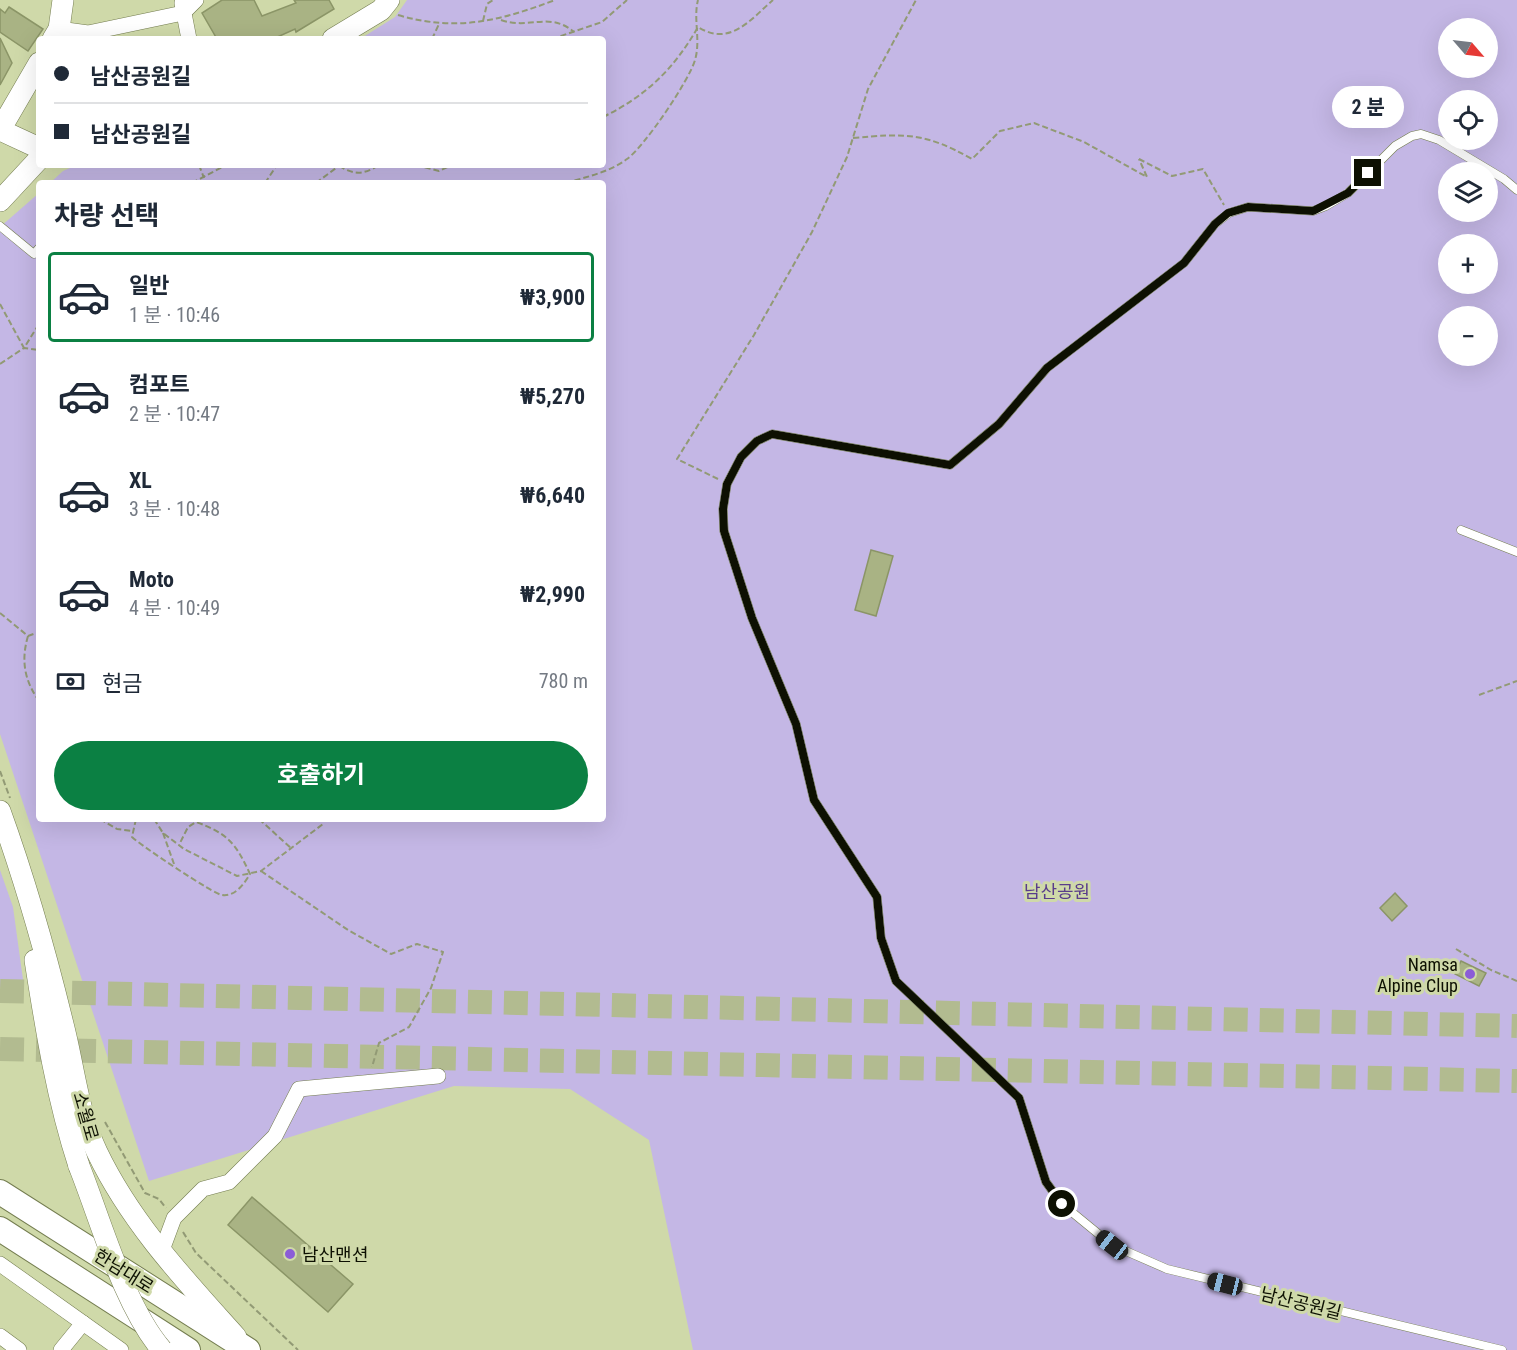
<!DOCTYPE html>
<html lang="ko">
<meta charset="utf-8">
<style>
body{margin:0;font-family:"Roboto Condensed","Noto Sans KR",sans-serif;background:#f6f6f7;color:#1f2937;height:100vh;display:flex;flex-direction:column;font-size:22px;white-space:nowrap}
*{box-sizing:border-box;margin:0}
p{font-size:20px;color:#747a83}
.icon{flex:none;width:33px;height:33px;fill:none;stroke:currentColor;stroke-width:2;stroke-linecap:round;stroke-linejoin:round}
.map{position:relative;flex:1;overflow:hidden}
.drawer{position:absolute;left:36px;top:180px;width:570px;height:642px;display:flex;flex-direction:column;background:#fff;border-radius:6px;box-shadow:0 6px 24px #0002}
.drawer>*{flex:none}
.top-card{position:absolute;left:36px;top:36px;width:570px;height:132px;border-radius:6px;box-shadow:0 6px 24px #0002;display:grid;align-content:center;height:132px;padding:0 18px;background:#fff}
.needle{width:39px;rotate:118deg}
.buttons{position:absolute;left:1438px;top:18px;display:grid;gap:12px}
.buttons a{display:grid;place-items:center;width:60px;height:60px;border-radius:50%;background:#fff;box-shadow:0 6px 24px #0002;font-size:30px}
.end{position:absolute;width:27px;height:27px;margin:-14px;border:8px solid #0d1002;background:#fff;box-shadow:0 0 0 3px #fff}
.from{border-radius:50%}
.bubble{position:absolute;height:42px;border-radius:21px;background:#fff;box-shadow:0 6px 24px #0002;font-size:20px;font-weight:700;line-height:42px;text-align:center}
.car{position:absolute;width:18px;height:36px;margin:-18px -9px;border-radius:8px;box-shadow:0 0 4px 2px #0007;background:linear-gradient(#222 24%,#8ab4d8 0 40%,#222 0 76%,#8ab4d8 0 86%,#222 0)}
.top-card b{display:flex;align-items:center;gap:21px;height:57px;font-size:22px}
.top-card b+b{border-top:2px solid #e0e1e3}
.top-card i{width:15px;height:15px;background:#1f2937}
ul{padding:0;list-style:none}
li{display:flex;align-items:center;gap:18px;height:90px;margin:0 12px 9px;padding:0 6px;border:3px solid transparent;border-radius:6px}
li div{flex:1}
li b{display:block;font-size:22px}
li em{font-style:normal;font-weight:700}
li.current{border-color:#0b8043}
li>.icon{width:54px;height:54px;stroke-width:1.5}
h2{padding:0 18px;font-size:27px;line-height:72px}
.pay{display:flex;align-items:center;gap:15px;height:66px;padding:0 18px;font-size:22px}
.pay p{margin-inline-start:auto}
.button{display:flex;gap:12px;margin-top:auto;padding:12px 18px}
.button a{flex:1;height:69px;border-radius:36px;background:#0b8043;color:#fff;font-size:24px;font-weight:700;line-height:69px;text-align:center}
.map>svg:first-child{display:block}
</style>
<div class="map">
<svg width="1517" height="1350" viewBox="0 0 1517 1350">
<rect width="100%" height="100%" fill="#cfd9a9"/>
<!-- green -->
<g fill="#c4b7e5" fill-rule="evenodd">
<path d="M407,0H1517V1350H693L649,1140L570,1089L454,1086L149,1181L0,734V227L39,193V819H603V183H50L63,171L77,165H603V39H360L395,17ZM1449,28H1488V68H1449ZM1449,100H1488V140H1449ZM1449,172H1488V212H1449ZM1449,244H1488V284H1449ZM1449,316H1488V356H1449Z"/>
<path d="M0,870L13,907L24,987H0Z"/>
</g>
<!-- building -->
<g fill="#a9b384" stroke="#8b9567" stroke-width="1.5">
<path d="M222,0H254L262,16L296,3L294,0H329L334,9L296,32L295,29L273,39H217L202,13Z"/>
<path d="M9,7L43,29L28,51L0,32V9L5,13Z"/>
<path d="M0,38L12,63L0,85Z"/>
<path d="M871,550L893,556L876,616L855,610Z"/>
<path d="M1395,893L1407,906L1392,921L1380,908Z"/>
<path d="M1461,961L1486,973L1479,986L1455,974Z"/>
<path d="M252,1197L353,1284L328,1312L228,1225Z"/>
</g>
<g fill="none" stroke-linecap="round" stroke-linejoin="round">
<!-- primary-tunnel -->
<g stroke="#b2bb90" stroke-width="24" stroke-dasharray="24 12" stroke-linecap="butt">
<path d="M0,991L1517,1026"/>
<path d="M0,1049L1517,1081"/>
</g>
<!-- lane casing -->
<g stroke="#747d50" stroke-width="9">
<g id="lane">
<path d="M0,226L34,254L39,248"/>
<path d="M1461,530L1517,552"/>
<path d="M1502,1350L1167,1269L1112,1245L1062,1204L1046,1182L1019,1098L896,981L881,938L877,897L814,800L796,724L752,618L724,531L723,509L727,484L741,457L757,441L772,434L950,465L999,424L1047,368L1184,263L1215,224L1229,213L1248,207L1313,211L1326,206L1348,193L1395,146L1412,136L1421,134L1439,140L1504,179L1517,190"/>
</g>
</g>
<!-- street casing -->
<g stroke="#747d50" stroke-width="16">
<g id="street">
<path d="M182,3L189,39"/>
<path d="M59,29L88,33L183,13L196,0"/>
<path d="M161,1253L174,1218L203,1189L229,1182L275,1136L299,1089L438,1076"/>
<path d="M0,1264L121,1350"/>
<path d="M0,1336L19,1350"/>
<path d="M61,1350L83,1323"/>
</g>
</g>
<!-- secondary casing -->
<g stroke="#747d50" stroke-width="22">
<g id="secondary">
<path d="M53,39L59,29L63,0"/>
<path d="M333,39L381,10L389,0"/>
<path d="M39,63L0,130L39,148"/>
<path d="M0,201L39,159"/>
<path d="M0,811C26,883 45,950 63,1024C74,1066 78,1113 97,1152C131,1223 184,1279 236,1337"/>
<path d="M35,960C46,1030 57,1099 79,1166"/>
</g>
</g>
<!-- primary casing -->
<g stroke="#747d50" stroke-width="26">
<g id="primary">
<path d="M0,1192L248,1350"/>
<path d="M0,1229L188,1350"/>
</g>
</g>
<!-- path -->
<g stroke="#929a75" stroke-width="2" stroke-dasharray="6 3" stroke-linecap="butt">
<path d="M398,15C456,32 500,21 555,0"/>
<path d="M501,20C530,30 549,11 574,32"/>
<path d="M483,21L487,4L493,0"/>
<path d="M432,39L439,24"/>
<path d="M552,39L602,22L627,0"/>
<path d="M603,117C646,96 674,69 698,27C730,47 750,20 773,0"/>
<path d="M853,138C906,133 926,133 972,159L1000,131L1034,123L1084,142L1147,177L1139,159"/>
<path d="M1139,159L1172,176L1203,169L1224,205"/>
<path d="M199,165L204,178"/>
<path d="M416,165L439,171L452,165"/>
<path d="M339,166C355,175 363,175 379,165"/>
<path d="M192,183L226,165"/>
<path d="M265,183L277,165"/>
<path d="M316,183L340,165"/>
<path d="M566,183C586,177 610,172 627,159C644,147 689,81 695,60C701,40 693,19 698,0"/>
<path d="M0,304L24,348L39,324"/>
<path d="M0,364L24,348L39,350"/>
<path d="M718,479L677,459L754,335L812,232L847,157L868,89L916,0"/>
<path d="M0,613L28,636L39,632"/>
<path d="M28,636C21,660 24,680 39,701"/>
<path d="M1479,695L1517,681"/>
<path d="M0,771L10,798"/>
<path d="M100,819L117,829L133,831"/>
<path d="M136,819L132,837C140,845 215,895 222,895C235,897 244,884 250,874C236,844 229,834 196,822L188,827L179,845"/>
<path d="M154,819L163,833L184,849L237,876L261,871L323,824"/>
<path d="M259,819L292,849"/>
<path d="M163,833L174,864"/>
<path d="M261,871L348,930L391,954L417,944L443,952L431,988L409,1027L379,1043L372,1067"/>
<path d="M1456,949L1491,970L1517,981"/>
<path d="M105,1122L145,1193L159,1199L166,1208"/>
<path d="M183,1232L196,1253L298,1350"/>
</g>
<!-- lane -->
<use href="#lane" stroke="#fff" stroke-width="8"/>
<!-- street -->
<use href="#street" stroke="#fff" stroke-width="15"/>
<!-- secondary -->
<use href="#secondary" stroke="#fff" stroke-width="21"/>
<!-- primary -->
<use href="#primary" stroke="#fff" stroke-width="24"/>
<!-- secondary-bridge casing -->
<g stroke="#747d50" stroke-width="22" stroke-linecap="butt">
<path id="secondary-bridge" d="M79,1166C101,1221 124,1306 162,1350"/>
</g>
<!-- secondary-bridge -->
<use href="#secondary-bridge" stroke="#fff" stroke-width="21"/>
</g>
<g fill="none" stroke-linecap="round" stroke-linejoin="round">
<!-- route -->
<path stroke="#0d1002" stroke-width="8" d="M1062,1204L1046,1182L1019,1098L896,981L881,938L877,897L814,800L796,724L752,618L724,531L723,509L727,484L741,457L757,441L772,434L950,465L999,424L1047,368L1184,263L1215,224L1228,213L1248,207L1313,211L1348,193L1368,173"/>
</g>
<!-- markers -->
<g fill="#8b5dd7" stroke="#cfd9a9" stroke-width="2">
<circle cx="1470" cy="974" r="6"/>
<circle cx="290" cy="1254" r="6"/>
</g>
<g text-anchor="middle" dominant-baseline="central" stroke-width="6" stroke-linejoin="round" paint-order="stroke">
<!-- park labels -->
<g font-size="18" fill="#593c8b" stroke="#cfd9a9">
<text x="1057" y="891">남산공원</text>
</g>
<!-- poi labels -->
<g font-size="18" fill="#0d1002" stroke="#cfd9a9" text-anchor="end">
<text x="1458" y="964">Namsa<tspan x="1458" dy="21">Alpine Clup</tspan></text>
<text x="302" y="1254" text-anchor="start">남산맨션</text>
</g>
<!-- street labels -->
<g font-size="18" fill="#0d1002" stroke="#cfd9a9">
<text transform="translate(86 1116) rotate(74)">소월로</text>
<text transform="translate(124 1271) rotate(32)">한남대로</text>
<text transform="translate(1301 1303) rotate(14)">남산공원길</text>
</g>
</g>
</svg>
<div class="buttons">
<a><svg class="needle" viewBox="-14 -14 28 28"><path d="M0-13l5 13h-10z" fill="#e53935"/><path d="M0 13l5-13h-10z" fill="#747a83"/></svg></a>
<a><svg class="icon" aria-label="locate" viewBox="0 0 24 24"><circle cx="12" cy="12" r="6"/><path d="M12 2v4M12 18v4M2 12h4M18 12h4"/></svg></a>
<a><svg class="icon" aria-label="layers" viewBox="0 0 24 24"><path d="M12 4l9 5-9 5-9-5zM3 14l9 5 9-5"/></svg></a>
<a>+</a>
<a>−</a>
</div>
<i class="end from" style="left:1062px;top:1204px"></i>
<i class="end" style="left:1368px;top:173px"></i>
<div class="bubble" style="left:1332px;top:86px;width:72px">2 분</div>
<i class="car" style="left:1112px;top:1245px;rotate:308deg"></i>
<i class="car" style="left:1225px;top:1284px;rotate:284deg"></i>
<div class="top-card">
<b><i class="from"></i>남산공원길</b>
<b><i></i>남산공원길</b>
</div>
<section class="drawer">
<h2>차량 선택</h2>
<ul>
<li class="current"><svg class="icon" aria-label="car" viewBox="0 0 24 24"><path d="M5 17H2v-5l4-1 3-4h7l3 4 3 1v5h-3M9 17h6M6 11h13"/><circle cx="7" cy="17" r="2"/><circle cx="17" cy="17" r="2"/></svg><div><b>일반</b><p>1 분 · 10:46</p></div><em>₩3,900</em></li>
<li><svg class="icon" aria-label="car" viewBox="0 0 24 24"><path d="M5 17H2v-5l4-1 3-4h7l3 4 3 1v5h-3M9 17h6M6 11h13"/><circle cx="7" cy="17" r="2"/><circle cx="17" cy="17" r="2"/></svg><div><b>컴포트</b><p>2 분 · 10:47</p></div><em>₩5,270</em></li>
<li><svg class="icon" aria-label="car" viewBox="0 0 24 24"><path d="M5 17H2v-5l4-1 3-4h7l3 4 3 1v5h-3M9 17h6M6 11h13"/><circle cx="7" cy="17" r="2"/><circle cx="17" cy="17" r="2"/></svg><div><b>XL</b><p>3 분 · 10:48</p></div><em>₩6,640</em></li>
<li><svg class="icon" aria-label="car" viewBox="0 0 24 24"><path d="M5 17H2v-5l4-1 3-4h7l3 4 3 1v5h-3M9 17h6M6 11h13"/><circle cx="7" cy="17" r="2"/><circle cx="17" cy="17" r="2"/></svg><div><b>Moto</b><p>4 분 · 10:49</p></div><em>₩2,990</em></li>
</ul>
<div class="pay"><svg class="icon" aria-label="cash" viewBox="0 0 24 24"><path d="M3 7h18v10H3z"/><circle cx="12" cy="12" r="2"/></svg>현금<p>780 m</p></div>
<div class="button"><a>호출하기</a></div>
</section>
</div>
